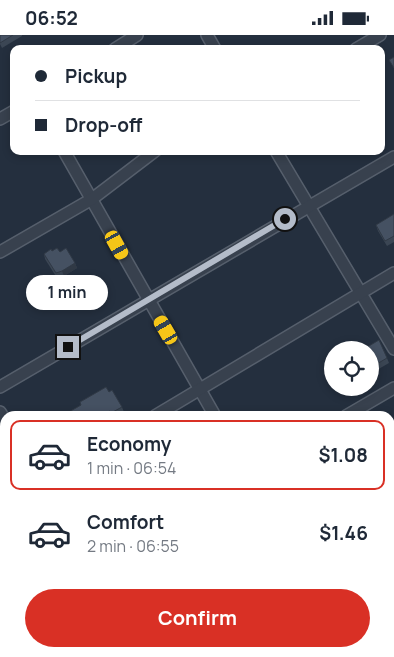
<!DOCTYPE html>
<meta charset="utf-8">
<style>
body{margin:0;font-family:Manrope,sans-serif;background:#f2f2f3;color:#1f2937;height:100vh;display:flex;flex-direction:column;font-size:19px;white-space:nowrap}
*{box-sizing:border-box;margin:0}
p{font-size:16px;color:#747a83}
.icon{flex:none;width:28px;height:28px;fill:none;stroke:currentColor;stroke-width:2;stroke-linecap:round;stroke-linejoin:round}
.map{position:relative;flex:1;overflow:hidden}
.details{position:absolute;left:0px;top:376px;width:395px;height:246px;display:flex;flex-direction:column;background:#fff;border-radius:15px 15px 0 0;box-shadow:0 2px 8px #0003}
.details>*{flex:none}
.top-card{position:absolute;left:10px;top:10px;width:375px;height:110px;border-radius:10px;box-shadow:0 2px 8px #0003;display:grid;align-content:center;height:110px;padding:0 25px;background:#fff}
.buttons{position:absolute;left:324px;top:306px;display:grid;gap:10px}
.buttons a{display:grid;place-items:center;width:55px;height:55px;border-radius:50%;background:#fff;box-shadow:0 2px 8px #0003;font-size:25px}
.end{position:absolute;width:22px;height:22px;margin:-11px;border:6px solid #b4bcc9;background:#111;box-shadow:0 0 0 2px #111}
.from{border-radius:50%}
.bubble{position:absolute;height:35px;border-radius:18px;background:#fff;box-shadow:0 2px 8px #0003;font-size:16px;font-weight:700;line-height:35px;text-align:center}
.car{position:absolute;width:15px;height:30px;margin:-15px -8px;border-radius:6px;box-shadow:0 0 4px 1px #0007;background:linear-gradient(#f5c518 24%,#345 0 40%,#f5c518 0 76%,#345 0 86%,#f5c518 0)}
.top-card b{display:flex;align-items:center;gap:18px;height:48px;font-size:19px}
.top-card b+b{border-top:1px solid #e0e1e3}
.top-card i{width:12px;height:12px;background:#1f2937}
ul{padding:9px 0 0;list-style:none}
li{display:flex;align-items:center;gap:15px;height:70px;margin:0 10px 8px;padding:0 15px;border:2px solid transparent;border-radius:10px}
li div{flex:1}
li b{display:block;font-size:19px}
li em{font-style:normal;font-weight:700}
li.current{border-color:#d93025}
li>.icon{width:45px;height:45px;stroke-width:1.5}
.button{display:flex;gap:10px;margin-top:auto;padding:10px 25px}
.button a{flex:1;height:58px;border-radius:30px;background:#d93025;color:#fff;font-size:20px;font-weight:700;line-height:58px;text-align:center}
.status{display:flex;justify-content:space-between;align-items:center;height:35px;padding:0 25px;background:#fff;direction:ltr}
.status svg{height:14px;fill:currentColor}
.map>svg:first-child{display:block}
</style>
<div class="status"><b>06:52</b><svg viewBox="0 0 49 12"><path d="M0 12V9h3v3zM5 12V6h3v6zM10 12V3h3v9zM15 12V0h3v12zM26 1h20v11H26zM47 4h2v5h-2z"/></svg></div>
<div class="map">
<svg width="394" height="622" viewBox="0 0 394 622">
<rect width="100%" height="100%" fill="#242f3e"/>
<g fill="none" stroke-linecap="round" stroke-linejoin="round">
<!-- river -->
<g stroke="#394c67" stroke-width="20">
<path d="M390,608L394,605"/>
<path d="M366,622L374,618"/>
</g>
<!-- street casing -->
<g stroke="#565f6c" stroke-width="14">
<g id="street">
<path d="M207,0L215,14"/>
<path d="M115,14L137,0"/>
<path d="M356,14L380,0"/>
<path d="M0,84L14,76"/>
<path d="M64,116L215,381"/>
<path d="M276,116L394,314"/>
<path d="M0,217L92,164L155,116"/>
<path d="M0,352L394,122"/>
<path d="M0,377L5,385"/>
<path d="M155,381L394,238"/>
<path d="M346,381L394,353"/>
<path d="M0,474L5,471"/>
<path d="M390,474L394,472"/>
<path d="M0,589L5,587"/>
<path d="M390,589L394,587"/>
<path d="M35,618L37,622"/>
<path d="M141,622L148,618"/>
<path d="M332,622L339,618"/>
</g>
</g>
<!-- street -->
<use href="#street" stroke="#38414e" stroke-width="11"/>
</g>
<!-- wall -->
<g fill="#3b4654">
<path d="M0,0H22V1L2,13L0,9Z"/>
<path d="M394,179V207L387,211L378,196L376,190Z"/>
<path d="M52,216L60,217L75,228L77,233L64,241L57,243L45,224L44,219Z"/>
<path d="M370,315L387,323L389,328L370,339Z"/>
<path d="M109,357L122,372L124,377L117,381H62L81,371L80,367Z"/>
<path d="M5,528V566L2,568L0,566V531Z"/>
</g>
<!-- shaded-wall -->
<path fill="#303945" d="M75,228L77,233L64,241L62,236Z"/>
<!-- building -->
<g fill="#455162" stroke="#303945">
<path d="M0,0H13L0,8Z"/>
<path d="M394,22V33L389,25Z"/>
<path d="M394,179V202V201L385,206L376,190Z"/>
<path d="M57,213L60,217L66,213L75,228L62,236L56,238L44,219L51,214L52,216Z"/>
<path d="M379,305L387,323L370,333V315H362Z"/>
<path d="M106,352L109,357L112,355L122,372L111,378L110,376L100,381H62L81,370L80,367Z"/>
<path d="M5,528V558L0,561V531Z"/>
<path d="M5,613V618H10L13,622H0V616Z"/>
</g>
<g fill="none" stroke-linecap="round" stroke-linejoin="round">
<!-- route -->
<path stroke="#b4bcc9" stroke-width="6" d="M68,312L285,184"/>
</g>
</svg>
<div class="buttons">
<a><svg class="icon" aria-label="locate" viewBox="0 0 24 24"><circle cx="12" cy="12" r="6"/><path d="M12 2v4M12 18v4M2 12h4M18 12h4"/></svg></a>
</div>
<i class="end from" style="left:285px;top:184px"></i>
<i class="end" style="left:68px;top:312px"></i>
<div class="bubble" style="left:26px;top:240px;width:82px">1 min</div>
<i class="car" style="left:117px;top:210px;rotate:151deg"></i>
<i class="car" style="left:166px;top:295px;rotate:330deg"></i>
<div class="top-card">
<b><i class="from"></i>Pickup</b>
<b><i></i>Drop-off</b>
</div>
<section class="details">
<ul>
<li class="current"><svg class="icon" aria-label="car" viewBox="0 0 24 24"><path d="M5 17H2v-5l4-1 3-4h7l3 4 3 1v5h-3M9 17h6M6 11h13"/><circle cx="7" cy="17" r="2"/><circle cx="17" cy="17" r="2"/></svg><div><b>Economy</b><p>1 min · 06:54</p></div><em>$1.08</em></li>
<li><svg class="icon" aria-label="car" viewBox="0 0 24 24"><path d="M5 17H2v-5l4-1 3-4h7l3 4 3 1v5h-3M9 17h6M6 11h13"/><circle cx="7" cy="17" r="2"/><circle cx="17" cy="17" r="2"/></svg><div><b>Comfort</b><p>2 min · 06:55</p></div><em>$1.46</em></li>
</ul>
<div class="button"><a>Confirm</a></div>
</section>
</div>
